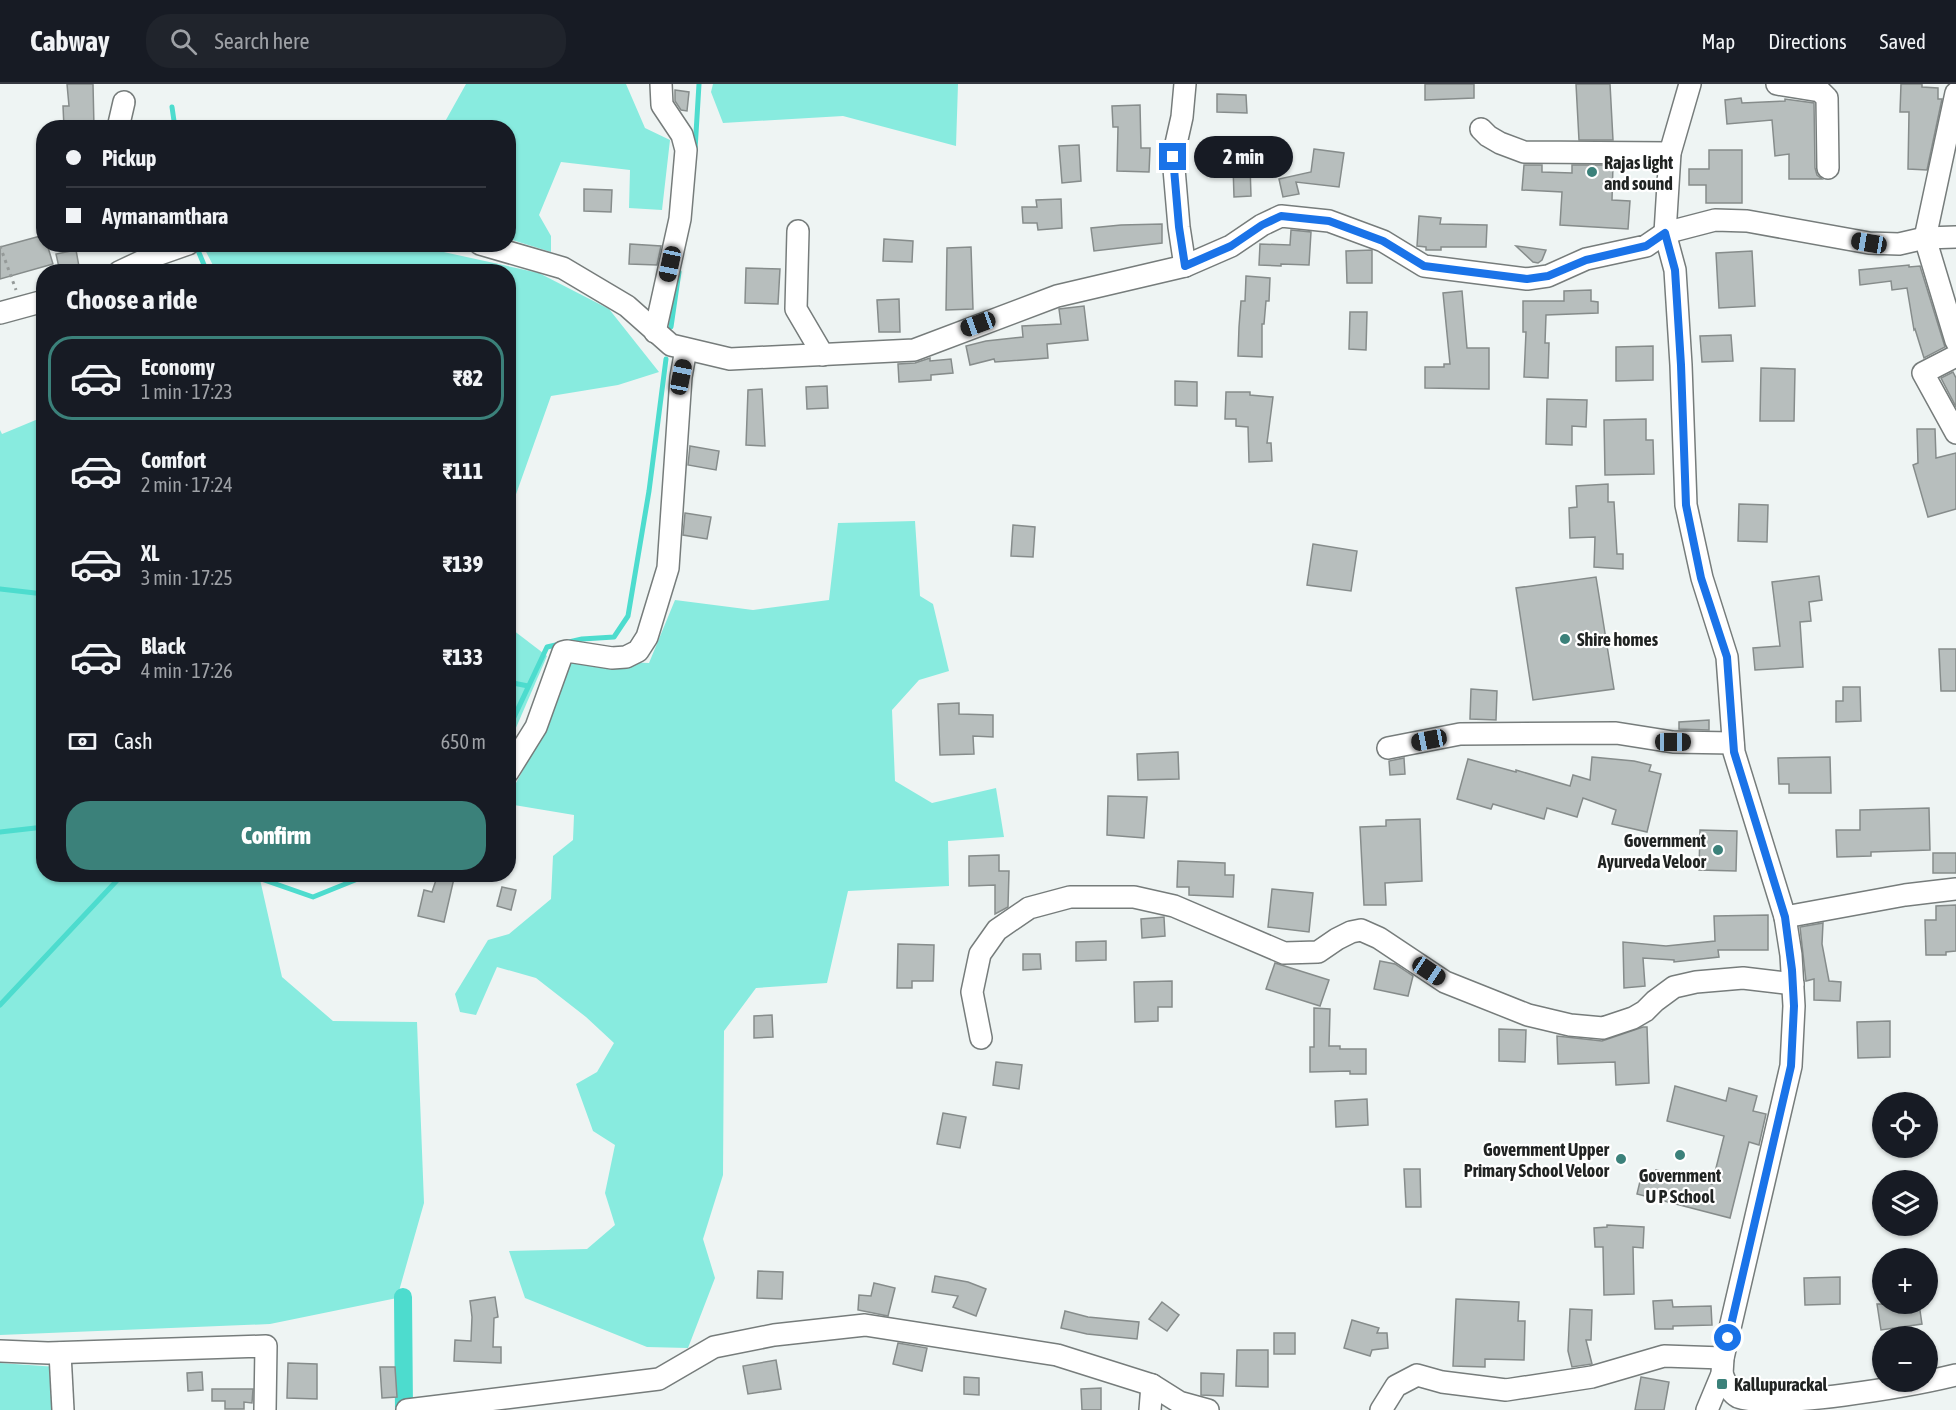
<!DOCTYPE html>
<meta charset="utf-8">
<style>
body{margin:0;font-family:"Asap Condensed",sans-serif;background:#20242c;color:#f1f3f6;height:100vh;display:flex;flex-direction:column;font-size:22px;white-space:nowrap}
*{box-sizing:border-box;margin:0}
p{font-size:20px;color:#9ea1a6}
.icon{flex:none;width:33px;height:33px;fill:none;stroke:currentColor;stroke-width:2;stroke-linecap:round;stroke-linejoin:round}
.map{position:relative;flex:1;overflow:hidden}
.sheet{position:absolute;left:36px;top:180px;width:480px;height:618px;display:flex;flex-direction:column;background:#171b24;border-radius:24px;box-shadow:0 2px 4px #0004}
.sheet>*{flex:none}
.top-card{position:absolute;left:36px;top:36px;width:480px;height:132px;border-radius:24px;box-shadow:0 2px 4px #0004;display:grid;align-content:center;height:132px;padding:0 30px;background:#171b24}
.tools{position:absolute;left:1872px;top:1008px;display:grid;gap:12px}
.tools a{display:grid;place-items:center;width:66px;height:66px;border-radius:50%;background:#171b24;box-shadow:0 2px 4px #0004;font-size:30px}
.end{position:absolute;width:27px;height:27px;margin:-14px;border:8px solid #1a73e8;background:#fff;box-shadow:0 0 0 3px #fff}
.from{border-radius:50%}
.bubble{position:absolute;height:42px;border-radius:21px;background:#171b24;box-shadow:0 2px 4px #0004;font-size:20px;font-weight:800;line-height:42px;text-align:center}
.car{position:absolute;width:18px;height:36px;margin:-18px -9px;border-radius:8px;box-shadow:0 0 4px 2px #0007;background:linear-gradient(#222 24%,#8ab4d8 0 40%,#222 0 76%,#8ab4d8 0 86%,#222 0)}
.top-card b{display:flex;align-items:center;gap:21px;height:57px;font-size:22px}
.top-card b+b{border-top:2px solid #363941}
.top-card i{width:15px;height:15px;background:#f1f3f6}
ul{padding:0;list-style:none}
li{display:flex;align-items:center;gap:18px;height:84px;margin:0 12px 9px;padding:0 18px;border:3px solid transparent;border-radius:24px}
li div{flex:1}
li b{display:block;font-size:22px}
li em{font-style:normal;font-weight:800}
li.selected{border-color:#3b817a}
li>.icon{width:54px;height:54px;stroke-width:1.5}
h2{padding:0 30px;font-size:27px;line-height:72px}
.pay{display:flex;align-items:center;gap:15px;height:66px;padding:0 30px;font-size:22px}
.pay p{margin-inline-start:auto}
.cta{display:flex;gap:12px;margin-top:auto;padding:12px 30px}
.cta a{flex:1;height:69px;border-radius:24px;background:#3b817a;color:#fff;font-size:24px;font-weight:800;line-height:69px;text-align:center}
header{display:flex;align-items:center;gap:36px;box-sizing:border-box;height:84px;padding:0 30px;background:#171b24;border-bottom:2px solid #363941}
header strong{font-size:28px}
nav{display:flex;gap:33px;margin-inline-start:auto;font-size:21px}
.search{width:420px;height:54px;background:#20242c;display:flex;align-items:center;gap:15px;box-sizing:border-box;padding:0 21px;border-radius:24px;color:#9ea1a6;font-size:22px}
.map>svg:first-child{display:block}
</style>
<header>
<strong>Cabway</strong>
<div class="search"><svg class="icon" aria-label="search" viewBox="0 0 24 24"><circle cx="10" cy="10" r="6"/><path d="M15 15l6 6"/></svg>Search here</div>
<nav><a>Map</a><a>Directions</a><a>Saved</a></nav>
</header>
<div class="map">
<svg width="1956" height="1326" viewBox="0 0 1956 1326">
<rect width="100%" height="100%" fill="#eef4f3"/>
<!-- green -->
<g fill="#88ebdf">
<path d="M466,0H626L645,44L670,56L662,126L629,124L630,86L561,78L539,131L551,152V168L509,155L508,44L442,43Z"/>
<path d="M713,0H958L956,62L843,32L723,39L711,8Z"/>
<path d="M220,161H412L539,189L609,225L659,288L618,301L551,312L509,430L508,188L216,187L203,162Z"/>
<path d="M43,333L44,790L259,791L282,893L333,937L417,938L424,1119L397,1214L270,1240L0,1251V346L2,350Z"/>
<path d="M915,437L920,512L933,520L949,587L919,596L892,626L895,697L932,719L996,704L1004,753L948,757L949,802L848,807L827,899L756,904L724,947L723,1091L703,1155L715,1194L688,1264L647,1263L525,1214L509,1167L587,1165L615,1141L605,1109L615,1061L593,1047L576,1000L597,988L614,959L586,933L536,894L497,883L476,931L460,928L455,910L488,856L509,850L551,815L553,772L573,756L574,731L508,720L509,712L544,647L567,576L649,579L675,516L753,526L829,516L838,439Z"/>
<path d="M509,543L547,572L509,660Z"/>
<path d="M0,1279L57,1283L56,1326H0Z"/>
</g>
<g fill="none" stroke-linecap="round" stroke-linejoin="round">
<!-- stream -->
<g stroke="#4ddcce" stroke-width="5">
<path d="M172,23L175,44"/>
<path d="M695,66L699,0"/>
<path d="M197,164L207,188"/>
<path d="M671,243L679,188"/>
<path d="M0,505L44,510"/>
<path d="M508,598L528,602"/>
<path d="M508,646L547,563L582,555L614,553L628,532L649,407L666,275"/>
<path d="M0,748L44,743"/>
<path d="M247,790L313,813L370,790"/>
<path d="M0,921L123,790"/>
</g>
<!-- canal -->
<path stroke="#4ddcce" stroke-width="18" d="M403,1213L404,1326"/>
</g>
<!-- building -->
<g fill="#b7bebd" stroke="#868c8b" stroke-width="1.5">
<path d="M67,0H93L94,44H64L63,22H69Z"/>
<path d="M1425,0H1474V14L1425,16Z"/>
<path d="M1576,0H1610L1613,56H1579Z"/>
<path d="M1901,0H1922V3L1938,4V15H1942L1927,86L1908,85L1909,28H1900Z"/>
<path d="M675,6L689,8L687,27L681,26L675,17Z"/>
<path d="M1217,10L1246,11L1247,29L1217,28Z"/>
<path d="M1741,14L1742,19L1785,17V15L1814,19L1815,84L1817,91L1822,95H1789V70L1775,72L1772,36L1727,40L1725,16Z"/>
<path d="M1140,21L1141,64H1150L1149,88L1117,87L1118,43H1113L1112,22Z"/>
<path d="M1079,61L1081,97L1062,99L1059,62Z"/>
<path d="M1314,65L1344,69L1339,103L1296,98L1299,110L1283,113L1279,95L1311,88Z"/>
<path d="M1709,66H1742V119H1706V101H1689V85H1709Z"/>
<path d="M1250,81L1251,112L1234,113L1233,82Z"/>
<path d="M1524,81H1542V88L1572,89V81H1613L1612,116L1630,117L1628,145L1560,141L1562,108L1522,106Z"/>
<path d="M584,105L612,106L611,128L584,127Z"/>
<path d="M1061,115L1062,144L1038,146L1037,139H1023L1022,123H1037L1036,116Z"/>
<path d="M1419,132L1441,134L1440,140L1487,141L1486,163H1441V166H1426V163L1417,162Z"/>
<path d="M1162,140V159L1094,167L1091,144L1121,141Z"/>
<path d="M1291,146L1311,148L1309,181L1281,180V182L1259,181L1260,160L1290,161Z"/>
<path d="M44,151V160H47L53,180L0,195V163Z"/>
<path d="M884,155L913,157L912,178L883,177Z"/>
<path d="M630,160L661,162L657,181L629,180Z"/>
<path d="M1516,162L1546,166L1542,176L1538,179L1533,178Z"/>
<path d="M971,163L973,225L946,226L947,164Z"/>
<path d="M76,166L80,188H60L56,170Z"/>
<path d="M1372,166V199H1347L1346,167Z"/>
<path d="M1752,167L1755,222L1719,224L1716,169Z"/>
<path d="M1909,181V183L1920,182L1945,263L1924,274L1915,245L1914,246L1907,204L1892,206L1891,197L1860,201L1859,186Z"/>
<path d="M746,184L780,185L778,220L745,219Z"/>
<path d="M1246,192L1270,194L1269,217H1266L1264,240H1262V273L1238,272L1239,243L1241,217H1245Z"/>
<path d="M1591,206V217L1598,218V229L1546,231L1545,259H1549L1548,294L1524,293L1526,248H1523V217H1564V207Z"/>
<path d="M1462,207L1467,264H1489V305L1425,304V283H1444V280H1450L1443,209Z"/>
<path d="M899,215L900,248H879L877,216Z"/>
<path d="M1084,222L1088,256L1047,260L1048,274L995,278L994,275L970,281L966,262L986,257L1023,253L1022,242L1061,240L1059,225Z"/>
<path d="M1350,228H1367L1366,266L1349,265Z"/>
<path d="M1731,251L1733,277L1702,278L1700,252Z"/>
<path d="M1653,262V296L1616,297V263Z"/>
<path d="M930,274V277L951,275L953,289L931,291V296L899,298L898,280L915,279Z"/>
<path d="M1761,284L1795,285L1794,337H1760Z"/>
<path d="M1953,288L1956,294V323L1941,294Z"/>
<path d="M1175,297L1197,298V322L1175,321Z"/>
<path d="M827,302L828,324L807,325L806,303Z"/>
<path d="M762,305L765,362L746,361L748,306Z"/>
<path d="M1226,308H1250V311L1273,313L1267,359H1271L1272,377L1249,378L1248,343L1236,342V335H1225Z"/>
<path d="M1547,315L1587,316L1586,343L1572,342V361L1546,360Z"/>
<path d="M1646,335V356H1653L1654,390L1605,391L1604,336Z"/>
<path d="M1917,345H1935L1936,374L1956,369V425L1928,433L1913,381L1918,379Z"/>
<path d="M690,362L719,367L716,386L688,381Z"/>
<path d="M1608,400V418H1614L1617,470H1623V485L1594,483L1595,453L1570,454L1569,424L1577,423L1576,402Z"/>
<path d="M1739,420L1768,421L1767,458L1738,457Z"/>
<path d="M685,429L711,433L707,455L683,451Z"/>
<path d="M1013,441L1035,443L1033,473L1011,472Z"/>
<path d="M1313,460L1357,467L1351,507L1307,501Z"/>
<path d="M1819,492L1822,516L1809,518L1811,537L1800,538L1803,583L1755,586L1753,564L1780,562L1772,498Z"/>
<path d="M1596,493L1614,605L1533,616L1516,504Z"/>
<path d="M1939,565H1956V607H1941Z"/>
<path d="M1843,603H1860L1861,637L1836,638V617H1843Z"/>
<path d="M1471,605L1497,607L1496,636L1470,635Z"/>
<path d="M959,619V630L993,631V653L973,652L974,670L940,671L938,620Z"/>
<path d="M1709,636V646L1679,645V638Z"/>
<path d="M1178,668L1179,695L1138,696L1137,670Z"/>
<path d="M1592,673L1634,677L1651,681L1649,687L1661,690L1647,748L1612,740L1616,726L1583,714L1577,733L1547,724L1544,735L1493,720L1491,725L1457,715L1468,675L1516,688V686L1570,702L1573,691L1590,696Z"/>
<path d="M1830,673L1831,709H1789V700H1779L1778,674Z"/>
<path d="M1404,674L1405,690L1390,691L1389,677Z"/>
<path d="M1108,712L1147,713L1144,754L1107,751Z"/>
<path d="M1929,724L1930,766L1871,768V772L1837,773L1836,746H1860V726Z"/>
<path d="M1420,735L1422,797L1385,799L1386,821H1364L1360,743L1386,742V736Z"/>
<path d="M1700,746L1737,747L1736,787L1699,786Z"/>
<rect x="1933" y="769" width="23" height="20"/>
<path d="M999,771V787H1009L1008,823L995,830V801L969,802V772Z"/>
<path d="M1178,777L1225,779V791H1234L1233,813L1189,811V803H1177Z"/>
<path d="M438,790H455L444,838L418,832L424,806L432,808Z"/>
<path d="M502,803L516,806L511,826L497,822Z"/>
<path d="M1272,805L1313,809L1309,848L1268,843Z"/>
<path d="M1956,821V867L1946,868V871H1926L1925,836H1936V822Z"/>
<path d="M1768,831V866H1718L1719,873L1674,878V876L1643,874L1645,902L1624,904L1623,858L1666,862L1715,857L1714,832Z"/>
<path d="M1164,833L1165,852L1142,854L1141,835Z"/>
<path d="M1823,839L1822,860L1829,897L1841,898L1840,917L1814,916V895L1806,897L1800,843Z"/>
<path d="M1106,857V876L1076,877V858Z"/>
<path d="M898,860L934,861L933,897H912V904H897Z"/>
<path d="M1023,870H1040L1041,885L1023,886Z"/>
<path d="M1380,877L1395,880L1413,892L1408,912L1374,905Z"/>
<path d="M1275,879L1329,896L1320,922L1266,905Z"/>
<path d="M1172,897V923H1158V937L1135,938L1134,898Z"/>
<path d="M1314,924L1330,925L1329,962H1340V965H1366V990H1350V987L1310,988V963H1314Z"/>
<path d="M772,931L773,953L754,954V932Z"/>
<path d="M1890,937V973L1858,974L1857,938Z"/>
<path d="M1643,943H1647L1649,999L1616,1001L1615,978L1558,980L1557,952L1602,957Z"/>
<path d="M1499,945L1526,946L1525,978L1499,977Z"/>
<path d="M996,978L1022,981L1019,1005L993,1001Z"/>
<path d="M1675,1002L1726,1017L1729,1004L1757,1012L1753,1027L1766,1030L1759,1061L1749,1058L1730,1134L1637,1110L1642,1089L1655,1090L1656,1086L1712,1100L1724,1052L1667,1037Z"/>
<path d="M1367,1015L1368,1041L1336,1043L1335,1017Z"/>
<path d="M943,1029L966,1033L960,1064L937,1060Z"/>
<path d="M1404,1085H1420L1421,1123H1406Z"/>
<path d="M1607,1141L1644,1143L1643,1164L1633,1163L1634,1210L1604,1211L1603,1163H1595L1594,1144L1607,1143Z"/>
<path d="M758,1187L783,1188L782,1215L757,1214Z"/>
<path d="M935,1192L968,1198L986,1205L976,1232L953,1223L958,1212L932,1208Z"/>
<path d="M1840,1193V1220L1805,1221L1804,1194Z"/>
<path d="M874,1199L895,1204L888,1232L858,1226L859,1211L871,1212Z"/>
<path d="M495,1213L498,1233L494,1234L493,1263H501V1279L454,1277L455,1256L471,1257L472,1233L470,1217Z"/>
<path d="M1456,1215L1519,1218L1518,1237H1525L1524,1276L1485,1275V1283L1453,1282Z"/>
<path d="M1672,1216L1673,1223L1711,1222L1712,1241L1673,1242V1245H1655L1653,1217Z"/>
<path d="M1162,1218L1179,1231L1167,1247L1149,1235Z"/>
<path d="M1877,1220H1919L1922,1240L1881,1246Z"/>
<path d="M1570,1225L1592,1226L1591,1256H1586L1592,1280L1572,1283L1568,1267Z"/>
<path d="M1065,1227L1088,1233L1139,1238L1137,1255L1087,1250L1061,1244Z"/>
<path d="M1352,1236L1379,1244L1377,1249H1387L1388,1264L1372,1266L1370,1272L1344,1264Z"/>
<rect x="1274" y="1249" width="21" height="21"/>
<path d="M898,1259L927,1264L922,1287L893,1280Z"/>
<path d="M1237,1266H1268V1303L1236,1302Z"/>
<path d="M776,1276L781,1305L748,1310L743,1282Z"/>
<path d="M288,1279L317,1280V1315L287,1314Z"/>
<path d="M380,1283H395L397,1313L382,1314Z"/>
<path d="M202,1288L203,1306L188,1307L187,1289Z"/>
<path d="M1201,1289L1224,1290L1223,1312L1201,1311Z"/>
<path d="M964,1293L979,1294V1311L964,1310Z"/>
<path d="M1641,1293L1669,1298L1664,1326H1635Z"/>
<path d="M1101,1304V1326H1082L1081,1305Z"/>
<path d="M212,1305H253L252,1319L244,1318V1325H225V1317H212Z"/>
</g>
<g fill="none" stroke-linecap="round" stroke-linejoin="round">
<!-- minor casing -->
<g stroke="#767c7b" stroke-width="24">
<g id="minor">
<path d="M1185,0L1182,33L1173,73L1179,143L1185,182"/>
<path d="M1690,0L1670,69L1665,149L1675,186L1681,281L1686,421L1702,494L1727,573L1734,668L1785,833L1791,871L1794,922L1791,982L1723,1274L1722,1290L1707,1326"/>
<path d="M1777,0L1820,7L1827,14L1828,84"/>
<path d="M1956,9L1925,154L1956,257"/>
<path d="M118,44L124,18"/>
<path d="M1481,45L1488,52L1500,59L1524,68L1670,69"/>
<path d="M798,147L796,225L823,271"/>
<path d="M480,160L563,184L627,222L671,261L730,275L914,266L1057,212L1185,182L1231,162L1262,141L1281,132L1329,137L1383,157L1424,182L1527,195L1548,192L1586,175L1646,162L1665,149L1715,136L1747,137L1869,159L1899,160L1925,154L1956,153"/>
<path d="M119,188L151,173L188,160"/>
<path d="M0,229L44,217"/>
<path d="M655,248L680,135L686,66L682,51L662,21L661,0"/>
<path d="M1956,272L1923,289L1956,349"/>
<path d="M1388,664L1460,650L1616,649L1673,658L1733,659"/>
<path d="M508,688L536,643L563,568L567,567L612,574L626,573L638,567L647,553L668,484L681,293L686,265"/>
<path d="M1785,833L1905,811L1956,805"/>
<path d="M981,954L972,908L980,870L997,846L1029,824L1070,813H1134L1174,822L1284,869L1318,868L1337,855L1351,848L1361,846L1379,854L1445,898L1528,931L1570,941L1603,944L1633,934L1645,927L1655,917L1674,903L1696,898L1743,894L1793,900"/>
<path d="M0,1267L48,1269L266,1262L265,1326"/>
<path d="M60,1269L63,1326"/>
<path d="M1722,1290C1725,1298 1731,1309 1738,1313C1775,1326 1911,1302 1956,1291"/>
<path d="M407,1326L659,1295L714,1263L774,1251L865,1241L1057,1271L1152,1301L1179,1318L1208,1326"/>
<path d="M1150,1326L1152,1301"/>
<path d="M1381,1326L1396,1302L1417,1291L1442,1298L1506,1306L1592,1293L1664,1272L1723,1274"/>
</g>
</g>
<!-- path -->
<path stroke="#959a99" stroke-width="3" stroke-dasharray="3 4.5" stroke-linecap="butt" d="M0,162L16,206"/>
<!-- minor -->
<use href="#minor" stroke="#fff" stroke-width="21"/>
</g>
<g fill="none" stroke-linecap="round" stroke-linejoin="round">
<!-- route -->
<path stroke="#1a73e8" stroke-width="8" d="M1173,73L1179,143L1185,182L1231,162L1262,141L1281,132L1329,137L1383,157L1424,182L1527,195L1548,192L1586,176L1646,162L1665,149L1675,186L1681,281L1686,421L1701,494L1727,573L1734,668L1785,833L1792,886L1794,922L1791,982L1728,1254"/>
</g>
<!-- markers -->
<g fill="#3b817a" stroke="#fff" stroke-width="2">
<circle cx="1592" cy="88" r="6"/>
<circle cx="1565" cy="555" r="6"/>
<circle cx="1718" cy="766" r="6"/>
<circle cx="1680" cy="1071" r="6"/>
<circle cx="1621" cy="1075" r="6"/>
<rect x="1716" y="1294" width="12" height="12" rx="3"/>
</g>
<g text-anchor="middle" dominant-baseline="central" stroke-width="4.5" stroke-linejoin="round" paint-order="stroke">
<!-- poi labels -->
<g font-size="18" font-weight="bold" fill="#202322" stroke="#fff" text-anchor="start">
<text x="1604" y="78">Rajas light<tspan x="1604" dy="21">and sound</tspan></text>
<text x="1577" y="555">Shire homes</text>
<text x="1706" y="756" text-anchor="end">Government<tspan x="1706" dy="21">Ayurveda Veloor</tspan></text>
<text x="1609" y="1065" text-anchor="end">Government Upper<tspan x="1609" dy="21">Primary School Veloor</tspan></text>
<text x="1680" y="1091" text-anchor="middle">Government<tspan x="1680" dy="21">U P School</tspan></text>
<text x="1734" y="1300">Kallupurackal</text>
</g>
</g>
</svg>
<div class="tools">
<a><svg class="icon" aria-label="locate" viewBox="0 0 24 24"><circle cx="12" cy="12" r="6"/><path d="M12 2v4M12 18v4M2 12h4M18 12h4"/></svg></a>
<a><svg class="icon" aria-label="layers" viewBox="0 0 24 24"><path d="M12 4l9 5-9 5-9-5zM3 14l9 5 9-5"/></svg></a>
<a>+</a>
<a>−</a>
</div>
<i class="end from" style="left:1728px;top:1254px"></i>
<i class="end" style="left:1173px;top:73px"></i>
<div class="bubble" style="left:1194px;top:52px;width:99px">2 min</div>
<i class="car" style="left:1869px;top:159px;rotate:280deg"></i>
<i class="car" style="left:670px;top:180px;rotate:192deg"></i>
<i class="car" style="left:978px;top:240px;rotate:250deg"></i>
<i class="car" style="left:681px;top:293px;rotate:11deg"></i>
<i class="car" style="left:1429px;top:656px;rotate:259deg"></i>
<i class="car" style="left:1673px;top:658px;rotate:90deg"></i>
<i class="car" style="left:1429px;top:887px;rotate:124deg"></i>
<div class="top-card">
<b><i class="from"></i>Pickup</b>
<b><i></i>Aymanamthara</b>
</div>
<section class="sheet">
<h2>Choose a ride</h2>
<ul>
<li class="selected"><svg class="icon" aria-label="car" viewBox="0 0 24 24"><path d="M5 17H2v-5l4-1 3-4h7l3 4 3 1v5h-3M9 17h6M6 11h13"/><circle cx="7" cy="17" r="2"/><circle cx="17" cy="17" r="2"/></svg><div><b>Economy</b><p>1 min · 17:23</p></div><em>₹82</em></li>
<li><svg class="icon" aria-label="car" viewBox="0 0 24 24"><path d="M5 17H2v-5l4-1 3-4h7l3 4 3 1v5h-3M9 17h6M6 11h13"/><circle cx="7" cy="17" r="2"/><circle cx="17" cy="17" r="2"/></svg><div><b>Comfort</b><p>2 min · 17:24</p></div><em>₹111</em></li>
<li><svg class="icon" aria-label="car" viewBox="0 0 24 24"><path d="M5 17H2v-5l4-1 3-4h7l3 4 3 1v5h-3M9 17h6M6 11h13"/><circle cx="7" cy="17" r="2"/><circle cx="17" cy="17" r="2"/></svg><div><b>XL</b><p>3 min · 17:25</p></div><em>₹139</em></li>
<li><svg class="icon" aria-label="car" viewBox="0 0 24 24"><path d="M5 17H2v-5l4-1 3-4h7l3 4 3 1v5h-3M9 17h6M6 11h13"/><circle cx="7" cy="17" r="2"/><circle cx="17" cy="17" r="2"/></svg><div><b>Black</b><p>4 min · 17:26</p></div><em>₹133</em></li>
</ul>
<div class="pay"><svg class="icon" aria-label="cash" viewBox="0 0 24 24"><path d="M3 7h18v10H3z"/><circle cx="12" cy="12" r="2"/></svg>Cash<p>650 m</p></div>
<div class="cta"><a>Confirm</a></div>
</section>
</div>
